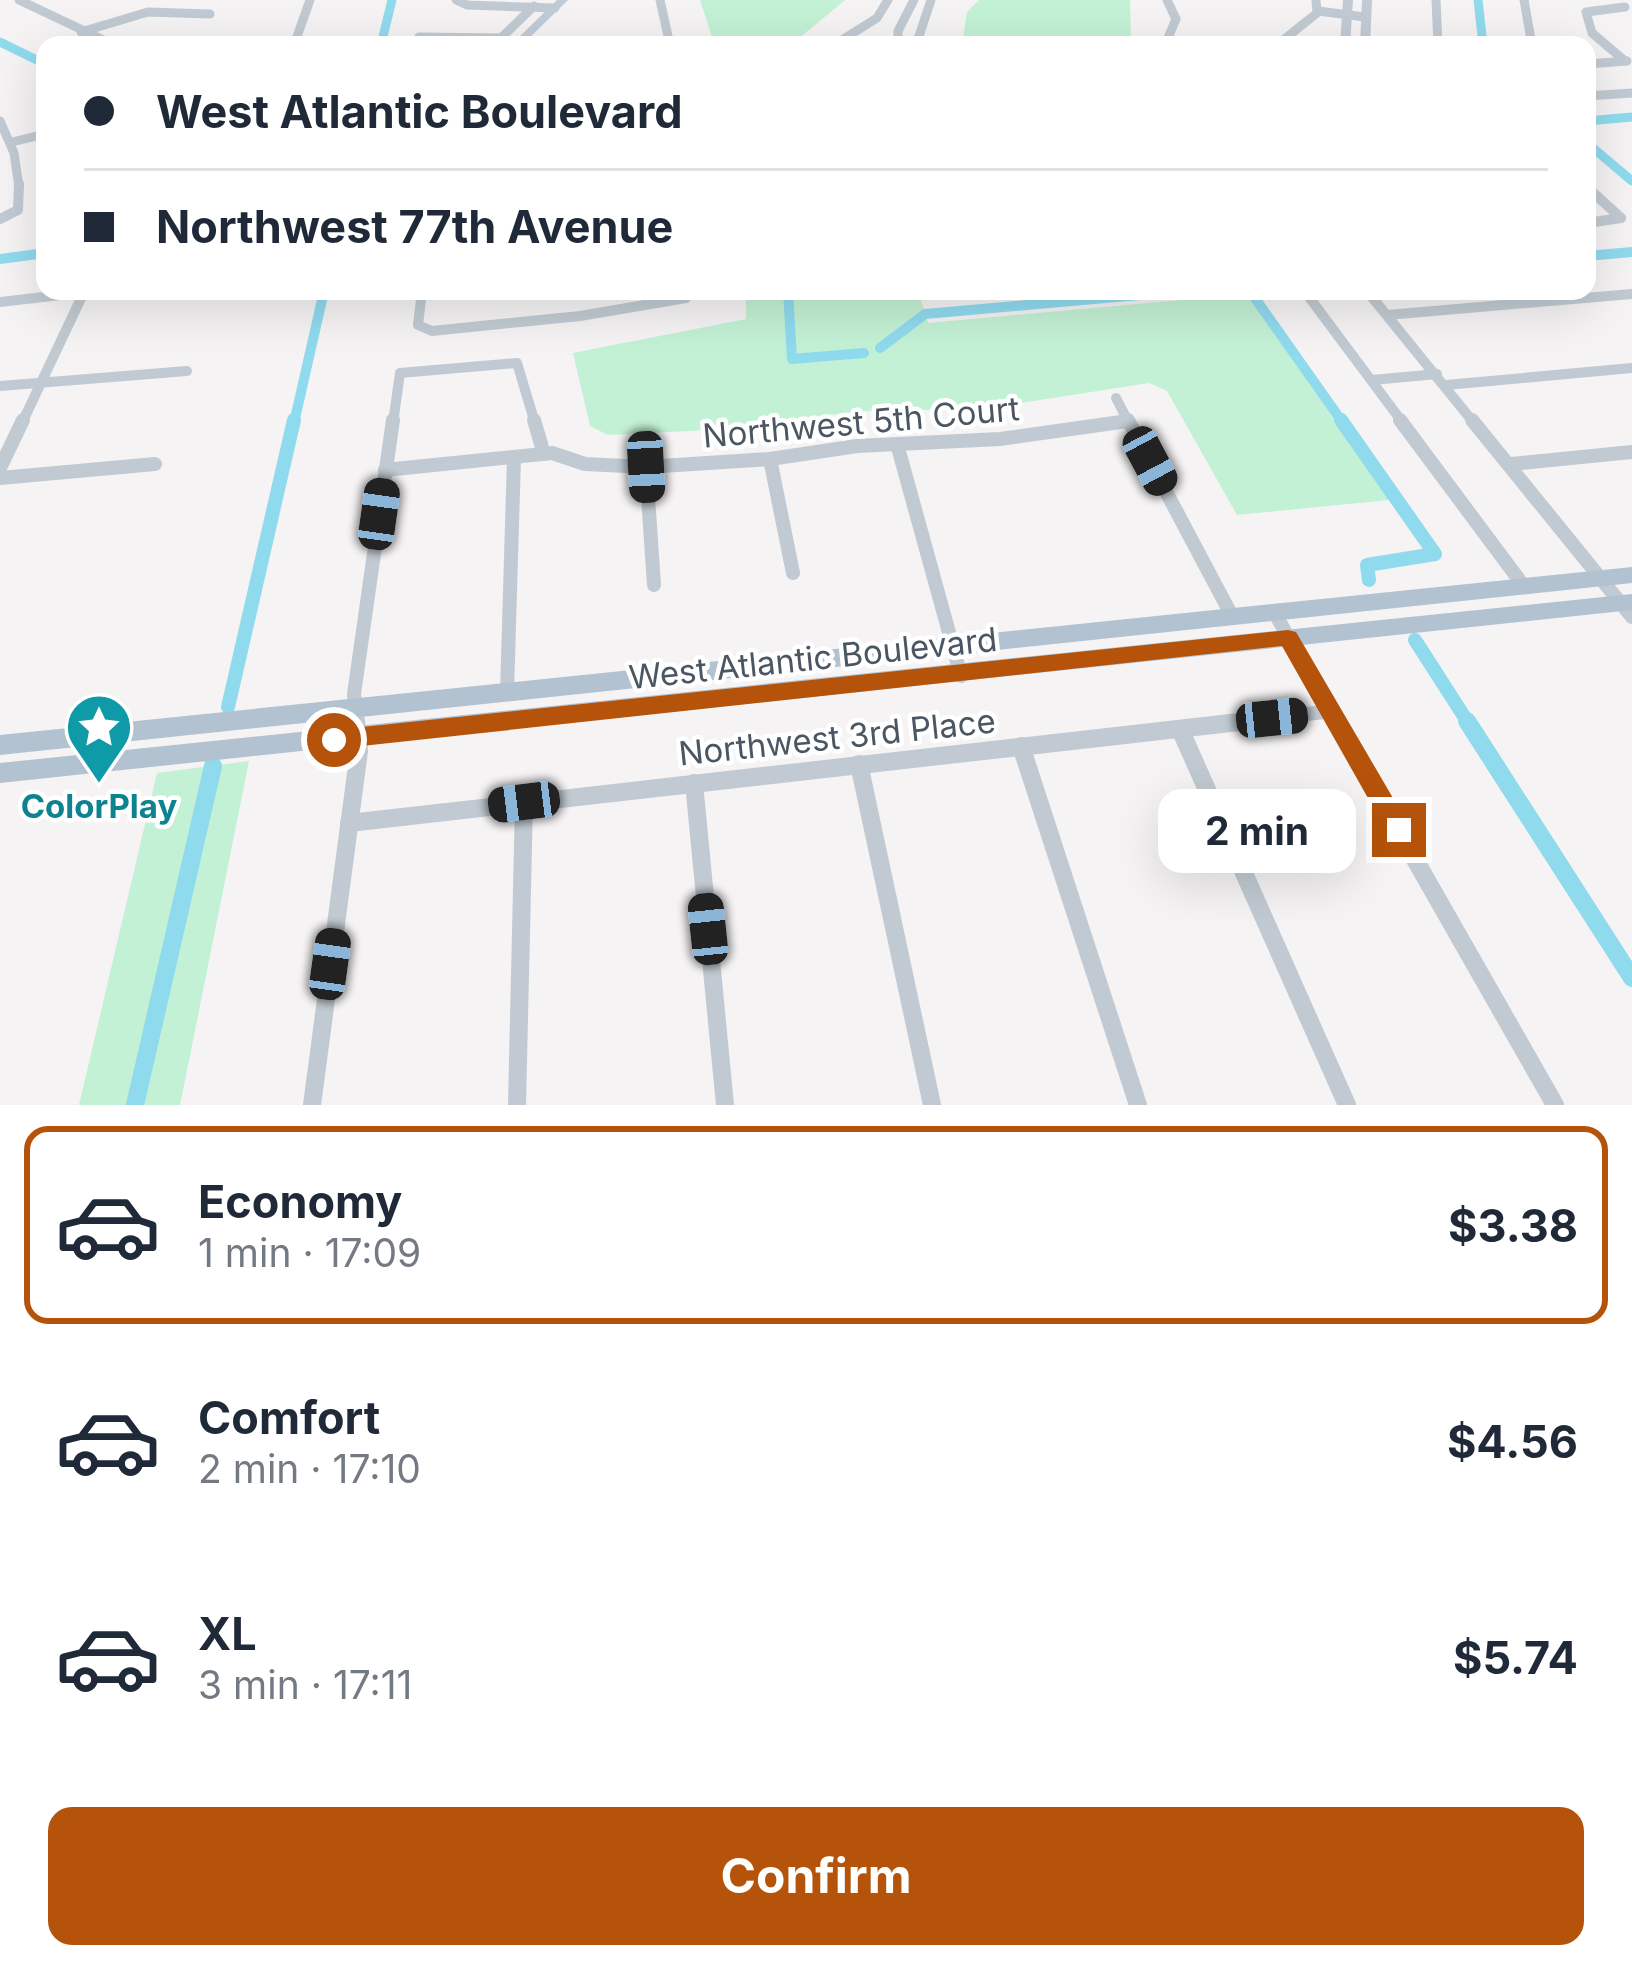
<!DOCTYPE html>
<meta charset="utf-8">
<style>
body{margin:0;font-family:Inter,sans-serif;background:#f6f6f7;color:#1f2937;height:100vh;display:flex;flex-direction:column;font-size:45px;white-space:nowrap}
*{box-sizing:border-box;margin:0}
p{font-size:39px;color:#747a83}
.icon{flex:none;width:66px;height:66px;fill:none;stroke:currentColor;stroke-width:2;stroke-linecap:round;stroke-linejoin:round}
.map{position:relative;height:1105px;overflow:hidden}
.side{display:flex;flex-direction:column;background:#fff;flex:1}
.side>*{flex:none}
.guide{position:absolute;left:36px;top:36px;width:1560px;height:264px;border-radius:24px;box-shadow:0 12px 48px #0002;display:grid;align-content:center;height:264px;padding:0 48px;background:#fff}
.end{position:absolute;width:54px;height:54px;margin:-27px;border:15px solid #b45309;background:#fff;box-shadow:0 0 0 6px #fff}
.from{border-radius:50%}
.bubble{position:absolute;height:84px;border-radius:24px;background:#fff;box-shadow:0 12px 48px #0002;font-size:39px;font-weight:700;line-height:84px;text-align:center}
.car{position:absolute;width:36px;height:72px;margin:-36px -18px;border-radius:15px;box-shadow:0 0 9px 3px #0007;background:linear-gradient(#222 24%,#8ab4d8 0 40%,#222 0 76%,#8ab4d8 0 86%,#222 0)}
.guide b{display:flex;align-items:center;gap:42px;height:114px;font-size:45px}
.guide b+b{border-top:3px solid #e0e1e3}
.guide i{width:30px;height:30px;background:#1f2937}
ul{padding:21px 0 0;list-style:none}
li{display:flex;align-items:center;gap:36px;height:198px;margin:0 24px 18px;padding:0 24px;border:6px solid transparent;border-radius:24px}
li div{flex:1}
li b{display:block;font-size:45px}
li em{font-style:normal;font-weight:700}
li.active{border-color:#b45309}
li>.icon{width:108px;height:108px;stroke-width:1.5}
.cta{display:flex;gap:24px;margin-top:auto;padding:24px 48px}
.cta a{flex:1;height:138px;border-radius:24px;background:#b45309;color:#fff;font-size:48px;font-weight:700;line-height:138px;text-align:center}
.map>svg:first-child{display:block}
</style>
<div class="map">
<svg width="1632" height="1105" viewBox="0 0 1632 1105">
<rect width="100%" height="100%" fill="#f5f3f3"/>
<!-- green -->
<g fill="#c3f1d5">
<path d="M700,0H845L792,44L714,43Z"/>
<path d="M979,0H1130L1131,45H962L967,12Z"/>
<path d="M746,291H918L928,323L1248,294L1389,500L1237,515L1167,391L1149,383L983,409L859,411L730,429L608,435L590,426L573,353L746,319Z"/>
<path d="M249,761L180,1105H79L157,773Z"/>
</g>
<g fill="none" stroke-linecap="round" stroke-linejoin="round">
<!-- canal-far3 -->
<g stroke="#90daee" stroke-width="9">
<path d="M1478,0L1483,45"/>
<path d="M0,42L45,64"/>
<path d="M381,45L392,0"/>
<path d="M1587,121L1632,117"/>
<path d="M1587,143L1632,181"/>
</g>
<!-- canal-far2 -->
<g stroke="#90daee" stroke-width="10">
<path d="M1587,256L1632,252"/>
<path d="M0,259L45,253"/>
<path d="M788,291L792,359L864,353"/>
<path d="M1250,291L1343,423"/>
<path d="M880,348L925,314L1184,291"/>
<path d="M294,423L324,291"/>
</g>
<!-- canal-far1 -->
<g stroke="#90daee" stroke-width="14">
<path d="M1341,420L1435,554L1367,565L1369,580"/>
<path d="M1415,640L1469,724"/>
<path d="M228,707L294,420"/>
</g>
<!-- canal -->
<g stroke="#90daee" stroke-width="18">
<path d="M1467,721L1632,978"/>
<path d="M135,1105L213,766"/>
</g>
<!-- street-far3 -->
<g stroke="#c1cad2" stroke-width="9">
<path d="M19,0L114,45"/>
<path d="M456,0L467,5L555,8"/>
<path d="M660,0L670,45"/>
<path d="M1436,0L1438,45"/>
<path d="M1524,0L1532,45"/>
<path d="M1625,7L1586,12L1592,33L1625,61"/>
<path d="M1318,11L1365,17"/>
<path d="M81,32L148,12L210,14"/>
<path d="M538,42L554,45"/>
<path d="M422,44L419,37L501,38L534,6"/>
<path d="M294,45L310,0"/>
<path d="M834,45L877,18L888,0"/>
<path d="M898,45V31L914,0"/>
<path d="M916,45L931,0"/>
<path d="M1165,45L1176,19L1167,0"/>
<path d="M1277,45L1317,13L1316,0"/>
<path d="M1587,64L1627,61"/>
<path d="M1587,96L1632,93"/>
<path d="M0,121L14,153L19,187"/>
<path d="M12,142L45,134"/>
</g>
<!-- street-far2 -->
<g stroke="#c1cad2" stroke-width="10">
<path d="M1587,187L1621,218"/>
<path d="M0,219L18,210L19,184"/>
<path d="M1587,223L1621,218"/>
<path d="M422,291L418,325L432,331L580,316L686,298L687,291"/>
<path d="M1367,291L1474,423"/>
<path d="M1309,297L1403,423"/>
<path d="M0,302L95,291"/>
<path d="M1387,315L1632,294"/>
<path d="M1372,380L1437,374"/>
<path d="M1446,385L1632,368"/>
<path d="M0,386L187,371"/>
<path d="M1116,398L1129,423"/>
<path d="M22,423L84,292"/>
<path d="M393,423L400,373L517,363L535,423"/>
<path d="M1114,423L1128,421"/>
</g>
<!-- street-far1 -->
<g stroke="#c1cad2" stroke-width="14">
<path d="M534,420L544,454"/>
<path d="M1128,420L1232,616"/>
<path d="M1400,420L1523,585"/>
<path d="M1472,420L1632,617"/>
<path d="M897,444L961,676"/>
<path d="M770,459L793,573"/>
<path d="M1511,464L1632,452"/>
<path d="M646,467L654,585"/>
<path d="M0,468L23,420"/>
<path d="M385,470L552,453L585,464L646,467L770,459L857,446L1000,439L1128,421"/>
<path d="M0,478L155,464"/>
<path d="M1274,612L1338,724"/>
<path d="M507,693L514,457"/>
<path d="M357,724L354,694L393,420"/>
<path d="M1222,724L1332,711"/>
</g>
<!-- street -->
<g stroke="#c1cad2" stroke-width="18">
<path d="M1336,721L1555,1105"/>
<path d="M1180,729L1347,1105"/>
<path d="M1021,746L1138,1105"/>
<path d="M859,764L932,1105"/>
<path d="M694,783L725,1105"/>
<path d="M349,823L1248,721"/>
<path d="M312,1105L359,751L356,721"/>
<path d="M517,1105L524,802"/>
</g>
<!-- secondary -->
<g fill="#c1cbd6" fill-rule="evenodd">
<path d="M557,0H568L522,45H511Z"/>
<path d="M1343,0H1353L1350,45H1340Z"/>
<path d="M1362,0H1372L1370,45H1360Z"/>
<path d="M420,42H490L495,45H415Z"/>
</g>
<!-- primary -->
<g fill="#b3c2d1" fill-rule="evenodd">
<path d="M1632,567V583L0,755V735Z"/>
<path d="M1632,594V610L0,783V763Z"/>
</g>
</g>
<!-- route -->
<path fill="#b45309" d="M1288,630L1296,632L1407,822V837H1390L1282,646L334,749L322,740L334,730Z"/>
<!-- icons -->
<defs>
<g id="sight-pin" transform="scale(3.45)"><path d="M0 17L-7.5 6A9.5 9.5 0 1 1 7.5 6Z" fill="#0f9aa8" stroke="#fff"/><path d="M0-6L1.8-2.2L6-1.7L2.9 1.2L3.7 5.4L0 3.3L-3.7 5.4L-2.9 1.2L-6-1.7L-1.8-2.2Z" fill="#fff"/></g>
</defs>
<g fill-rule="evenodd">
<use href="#sight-pin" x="99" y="727"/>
</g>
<g text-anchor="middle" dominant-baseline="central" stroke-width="9" stroke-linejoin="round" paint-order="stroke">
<!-- street labels -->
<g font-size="33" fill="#4a5661" stroke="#fff">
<text transform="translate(861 422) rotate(-5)">Northwest 5th Court</text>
<text transform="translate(813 658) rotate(-6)">West Atlantic Boulevard</text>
<text transform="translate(837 737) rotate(-6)">Northwest 3rd Place</text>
</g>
<!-- culture labels -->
<g font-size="33" font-weight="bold" fill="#0d838f" stroke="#fff">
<text x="99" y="806">ColorPlay</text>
</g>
</g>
</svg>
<i class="end from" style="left:334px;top:740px"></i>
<i class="end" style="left:1399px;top:830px"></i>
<div class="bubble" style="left:1158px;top:789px;width:198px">2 min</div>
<i class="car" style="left:1150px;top:461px;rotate:152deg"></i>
<i class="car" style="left:646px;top:467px;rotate:177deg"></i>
<i class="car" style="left:379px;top:514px;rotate:8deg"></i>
<i class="car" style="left:1272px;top:718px;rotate:84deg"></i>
<i class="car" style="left:524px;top:802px;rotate:263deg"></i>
<i class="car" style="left:708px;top:929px;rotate:354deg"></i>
<i class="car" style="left:330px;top:964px;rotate:8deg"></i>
<div class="guide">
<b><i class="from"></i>West Atlantic Boulevard</b>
<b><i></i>Northwest 77th Avenue</b>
</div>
</div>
<section class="side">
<ul>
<li class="active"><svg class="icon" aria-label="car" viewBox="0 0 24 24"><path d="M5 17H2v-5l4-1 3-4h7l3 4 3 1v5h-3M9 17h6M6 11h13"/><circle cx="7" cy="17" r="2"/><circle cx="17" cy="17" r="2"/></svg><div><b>Economy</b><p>1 min · 17:09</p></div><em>$3.38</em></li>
<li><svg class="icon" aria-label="car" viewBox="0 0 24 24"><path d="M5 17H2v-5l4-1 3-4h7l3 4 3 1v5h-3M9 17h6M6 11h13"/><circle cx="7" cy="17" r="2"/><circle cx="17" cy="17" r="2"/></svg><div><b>Comfort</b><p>2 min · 17:10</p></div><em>$4.56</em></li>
<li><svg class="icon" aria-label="car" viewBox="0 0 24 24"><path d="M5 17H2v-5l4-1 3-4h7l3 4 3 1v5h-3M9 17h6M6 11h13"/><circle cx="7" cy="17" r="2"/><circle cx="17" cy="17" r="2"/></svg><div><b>XL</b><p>3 min · 17:11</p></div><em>$5.74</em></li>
</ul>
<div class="cta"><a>Confirm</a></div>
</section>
